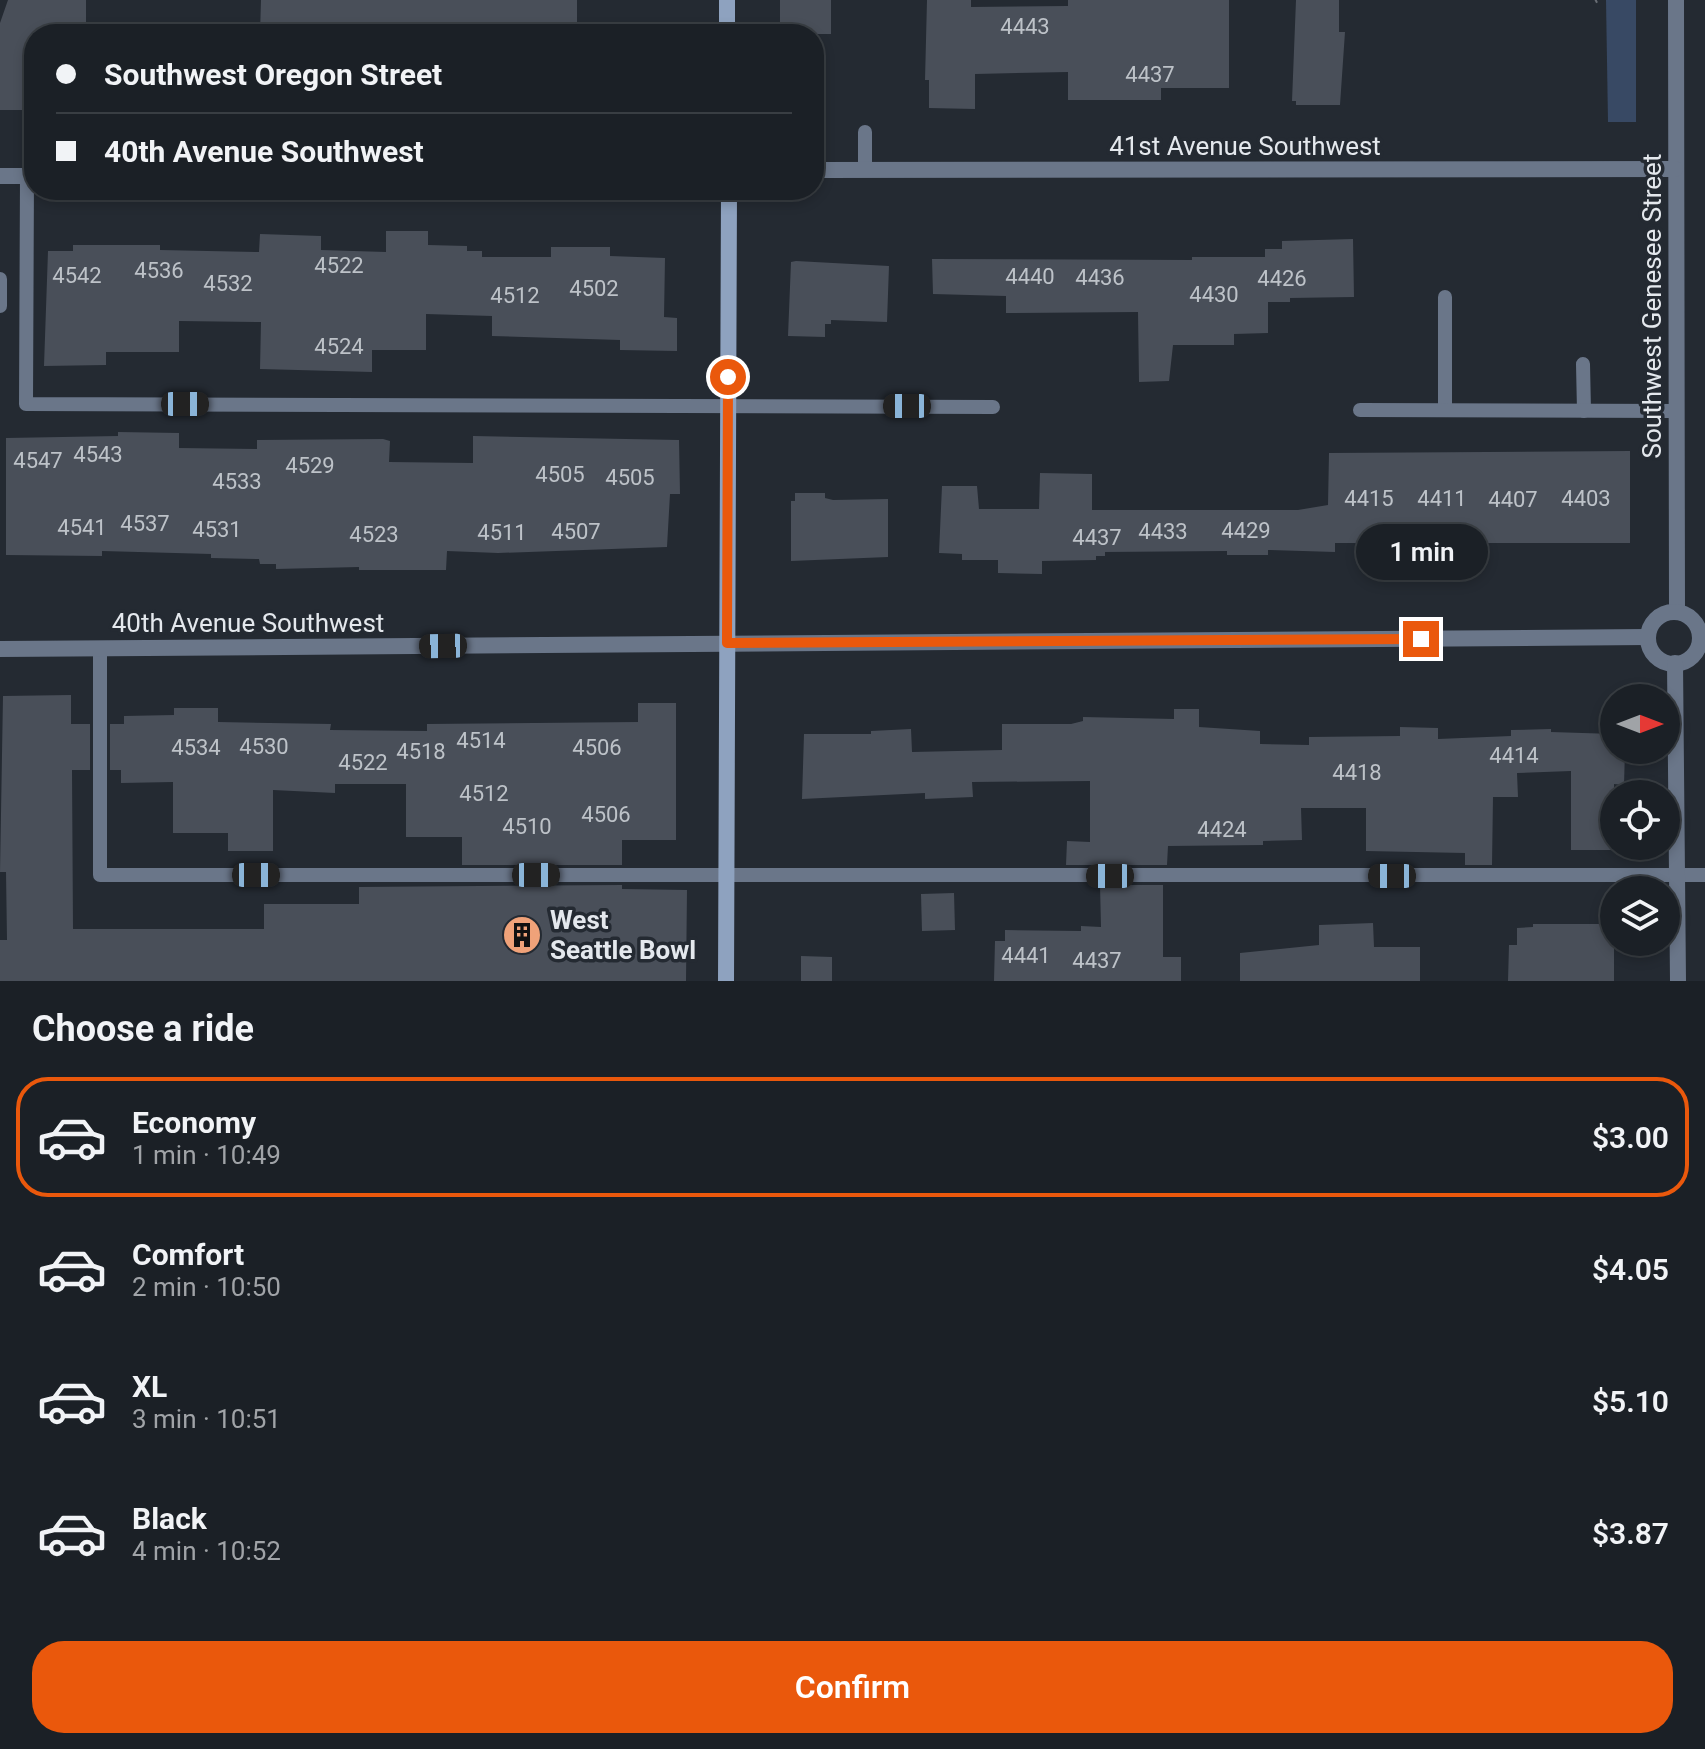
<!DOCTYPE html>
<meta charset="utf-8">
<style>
body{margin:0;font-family:Roboto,sans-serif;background:#24282e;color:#f1f3f6;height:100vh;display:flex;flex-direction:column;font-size:30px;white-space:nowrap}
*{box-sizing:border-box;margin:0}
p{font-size:26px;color:#a0a3a7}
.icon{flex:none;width:44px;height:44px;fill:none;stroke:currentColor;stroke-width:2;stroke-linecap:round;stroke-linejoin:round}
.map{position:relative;height:981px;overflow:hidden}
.drawer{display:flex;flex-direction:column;background:#1b2026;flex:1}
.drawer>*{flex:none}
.top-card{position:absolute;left:24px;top:24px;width:800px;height:176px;border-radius:32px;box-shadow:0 4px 12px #0003,0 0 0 2px #393e43;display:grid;align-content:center;height:176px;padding:0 32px;background:#1b2026}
.needle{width:52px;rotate:90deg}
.tools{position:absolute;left:1600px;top:684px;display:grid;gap:16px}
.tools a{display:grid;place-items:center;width:80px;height:80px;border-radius:50%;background:#1b2026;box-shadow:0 4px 12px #0003,0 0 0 2px #393e43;font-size:40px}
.end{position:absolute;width:36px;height:36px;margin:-18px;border:10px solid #ea580c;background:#fff;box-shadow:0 0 0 4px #fff}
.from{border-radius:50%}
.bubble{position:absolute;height:56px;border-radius:28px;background:#1b2026;box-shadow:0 4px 12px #0003,0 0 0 2px #393e43;font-size:26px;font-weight:600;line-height:56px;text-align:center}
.car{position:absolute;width:24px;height:48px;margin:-24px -12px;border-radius:10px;box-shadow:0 0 6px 2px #0007;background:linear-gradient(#222 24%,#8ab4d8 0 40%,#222 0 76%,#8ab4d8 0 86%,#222 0)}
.top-card b{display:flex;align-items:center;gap:28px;height:76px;font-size:30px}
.top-card b+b{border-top:2px solid #393e43}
.top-card i{width:20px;height:20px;background:#f1f3f6}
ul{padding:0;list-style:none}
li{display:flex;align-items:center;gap:24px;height:120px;margin:0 16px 12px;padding:0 16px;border:4px solid transparent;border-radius:32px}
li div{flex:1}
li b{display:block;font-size:30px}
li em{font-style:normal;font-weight:600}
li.active{border-color:#ea580c}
li>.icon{width:72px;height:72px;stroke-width:1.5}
h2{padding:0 32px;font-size:36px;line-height:96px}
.action{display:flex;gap:16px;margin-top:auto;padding:16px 32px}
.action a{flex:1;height:92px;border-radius:32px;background:#ea580c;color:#fff;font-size:32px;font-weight:600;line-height:92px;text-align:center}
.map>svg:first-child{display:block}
</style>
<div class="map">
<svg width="1705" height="981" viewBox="0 0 1705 981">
<rect width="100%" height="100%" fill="#242a32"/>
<!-- green -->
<path fill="#384964" d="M1606,0H1636V122H1608Z"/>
<!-- building -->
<g fill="#494f59">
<path d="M8,0H86V34H34V110H0V23Z"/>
<path d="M261,0H577V34H495V30L260,34Z"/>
<rect x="780" y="0" width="51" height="34"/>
<path d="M927,0H971V7L1068,6V0H1229V88H1161V100H1068V72L975,74V109L929,108V80H925Z"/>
<path d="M1296,0H1339V32H1345L1340,105H1296V101H1292Z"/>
<path d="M386,231H428V245L467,246V251H482V257H551V247H610V256L665,258L664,317L677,318V351L620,350V340L492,336V316L426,314V350H372V372L260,369L261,322L179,321V352H106V365L44,366L48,251H73V245H160V250L259,252L260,234L321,236V250L386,252Z"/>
<path d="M1353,239L1354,297L1290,298V302H1268V333L1234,334V345H1173L1169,381L1139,382L1138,312L1006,313V296L933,294L932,259L1192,260V257H1265V249H1282V241Z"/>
<path d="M796,261L889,266L887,322L831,320V324H825V337L788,336L791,262Z"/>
<path d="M118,432L179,433V448L257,449V440L383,439L390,441L389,462L473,463V436L679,440L680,494H670L667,547L498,553L447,551L446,570H359V567L276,569V564H260L259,559L211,558V554L102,551V556L6,555V438L118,436Z"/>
<path d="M1630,451V543H1335V552L1268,550V555H1227V551L1105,552V556H1096V560L1042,561V574L998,573V560H962V554L939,553L942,486H977L979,509H1039L1040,473L1092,474V510H1298L1328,505L1329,453Z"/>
<path d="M795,493H825V498L833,500L888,499V557L791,561V501H795Z"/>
<path d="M71,695V724H90V770H72L73,929H264V904H359V887L622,885V889L687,890L686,981H0V940H7L6,872H0L3,696Z"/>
<path d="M638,703H676V840H622V865H462V837H406V784H335V793L273,790V851H228V833H173V782L121,783V770H110V724H124V716L174,715V708H218V722L331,724L330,730L427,731V724L638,722Z"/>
<path d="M1174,709H1199V727L1260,731V744L1309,745V737L1400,736V727L1438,728V739L1511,736V730L1551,729V732L1614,734V750H1625L1624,785L1614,784V850H1571V771L1517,773L1518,797H1493L1492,865H1465V853L1366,851V808H1301L1302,840L1263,841V845L1168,846L1167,865H1066L1067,841L1090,842V781L972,782L973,797L925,799V793L802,799L804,734H871V731L911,729L912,752L1002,750V724H1071L1083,721V717L1174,719Z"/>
<path d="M1100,885H1163V957H1181V981H994L995,941H1005V930L1081,931V926L1101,927Z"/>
<path d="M954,893L955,930L922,931L921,894Z"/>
<path d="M1373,923L1374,947H1420V981H1240V953L1319,945V925Z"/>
<path d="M1533,924H1614V981H1508L1509,945H1517V928L1533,927Z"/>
<path d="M801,956L832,957V981H801Z"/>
</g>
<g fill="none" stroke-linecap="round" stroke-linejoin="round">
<!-- path -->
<path stroke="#696e75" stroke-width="5" stroke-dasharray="2 6" stroke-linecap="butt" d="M1595,1L1597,0"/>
<!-- lane -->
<g stroke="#6a7689" stroke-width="14">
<path d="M865,132V170"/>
<path d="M27,176L26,404L993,407"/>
<path d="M0,279V306"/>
<path d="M1445,297V410"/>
<path d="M1583,364L1584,411"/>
<path d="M1360,410L1676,411"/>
<path d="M100,649V875H1705"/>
</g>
<!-- street -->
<g stroke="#6a7689" stroke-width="16">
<path d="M1676,0L1677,612"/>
<path d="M814,170L1675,169"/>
<path d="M0,176H34"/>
<circle cx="1674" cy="638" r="26"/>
<path d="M0,649L1648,637"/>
<path d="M1675,663L1678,981"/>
</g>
<!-- secondary -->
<g stroke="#8ea2bf" stroke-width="16">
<path d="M727,0V34"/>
<path d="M726,981L729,190"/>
</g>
</g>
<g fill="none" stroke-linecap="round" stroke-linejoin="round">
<!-- route -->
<path stroke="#ea580c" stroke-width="10" d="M728,377L727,643L1421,639"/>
</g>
<!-- icons -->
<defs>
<g id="building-disc" transform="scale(2)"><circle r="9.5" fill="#f0a279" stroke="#242a32"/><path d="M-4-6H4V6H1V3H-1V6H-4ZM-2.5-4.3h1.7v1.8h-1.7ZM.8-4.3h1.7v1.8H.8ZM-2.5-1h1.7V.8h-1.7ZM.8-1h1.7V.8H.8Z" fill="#111"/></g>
</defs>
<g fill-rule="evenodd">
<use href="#building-disc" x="522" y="935"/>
</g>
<g text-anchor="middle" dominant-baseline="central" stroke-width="7" stroke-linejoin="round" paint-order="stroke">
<!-- number labels -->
<g font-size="22" fill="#bdc2c8">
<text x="1025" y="26">4443</text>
<text x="1150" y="74">4437</text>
<text x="339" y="265">4522</text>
<text x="159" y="270">4536</text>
<text x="77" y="275">4542</text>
<text x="1030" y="276">4440</text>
<text x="1100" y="277">4436</text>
<text x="1282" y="278">4426</text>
<text x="228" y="283">4532</text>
<text x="594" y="288">4502</text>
<text x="1214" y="294">4430</text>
<text x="515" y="295">4512</text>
<text x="339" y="346">4524</text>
<text x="98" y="454">4543</text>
<text x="38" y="460">4547</text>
<text x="310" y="465">4529</text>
<text x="560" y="474">4505</text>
<text x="630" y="477">4505</text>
<text x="237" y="481">4533</text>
<text x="1369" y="498">4415</text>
<text x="1442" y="498">4411</text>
<text x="1586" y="498">4403</text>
<text x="1513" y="499">4407</text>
<text x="145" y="523">4537</text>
<text x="82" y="527">4541</text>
<text x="217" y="529">4531</text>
<text x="1246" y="530">4429</text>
<text x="576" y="531">4507</text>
<text x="1163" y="531">4433</text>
<text x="502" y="532">4511</text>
<text x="374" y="534">4523</text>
<text x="1097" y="537">4437</text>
<text x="481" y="740">4514</text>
<text x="264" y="746">4530</text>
<text x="196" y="747">4534</text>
<text x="597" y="747">4506</text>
<text x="421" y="751">4518</text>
<text x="1514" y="755">4414</text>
<text x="363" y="762">4522</text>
<text x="1357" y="772">4418</text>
<text x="484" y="793">4512</text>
<text x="606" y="814">4506</text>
<text x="527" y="826">4510</text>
<text x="1222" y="829">4424</text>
<text x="1026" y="955">4441</text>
<text x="1097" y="960">4437</text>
</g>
<!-- street labels -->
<g font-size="26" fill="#e4e8ed" stroke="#242a32">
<text x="1245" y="146">41st Avenue Southwest</text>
<text transform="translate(1652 306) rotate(-90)">Southwest Genesee Street</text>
<text x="248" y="623">40th Avenue Southwest</text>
</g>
<!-- poi labels -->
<g font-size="26" font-weight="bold" fill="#e4e8ed" stroke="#242a32" text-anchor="start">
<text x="550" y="920">West<tspan x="550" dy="30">Seattle Bowl</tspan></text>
</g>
</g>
</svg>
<div class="tools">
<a><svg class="needle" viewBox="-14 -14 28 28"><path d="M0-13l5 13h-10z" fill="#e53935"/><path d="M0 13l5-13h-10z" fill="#a0a3a7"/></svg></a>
<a><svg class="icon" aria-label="locate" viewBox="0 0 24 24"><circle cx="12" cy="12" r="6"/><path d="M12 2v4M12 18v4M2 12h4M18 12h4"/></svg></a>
<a><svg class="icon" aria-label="layers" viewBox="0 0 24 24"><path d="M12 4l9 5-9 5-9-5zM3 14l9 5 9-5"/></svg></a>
</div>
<i class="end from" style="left:728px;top:377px"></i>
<i class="end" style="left:1421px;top:639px"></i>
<div class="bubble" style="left:1356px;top:524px;width:132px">1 min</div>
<i class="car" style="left:185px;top:404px;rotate:90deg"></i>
<i class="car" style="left:907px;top:406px;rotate:270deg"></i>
<i class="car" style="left:443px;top:646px;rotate:269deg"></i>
<i class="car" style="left:256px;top:875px;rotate:90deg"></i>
<i class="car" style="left:536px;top:875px;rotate:90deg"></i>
<i class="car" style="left:1110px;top:876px;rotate:270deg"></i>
<i class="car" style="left:1392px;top:876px;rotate:270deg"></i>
<div class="top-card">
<b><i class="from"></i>Southwest Oregon Street</b>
<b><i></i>40th Avenue Southwest</b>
</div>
</div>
<section class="drawer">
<h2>Choose a ride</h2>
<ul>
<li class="active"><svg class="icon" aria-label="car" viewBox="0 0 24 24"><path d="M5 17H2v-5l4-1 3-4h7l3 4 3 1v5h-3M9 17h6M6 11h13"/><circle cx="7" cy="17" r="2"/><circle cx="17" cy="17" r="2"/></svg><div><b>Economy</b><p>1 min · 10:49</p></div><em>$3.00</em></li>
<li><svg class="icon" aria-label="car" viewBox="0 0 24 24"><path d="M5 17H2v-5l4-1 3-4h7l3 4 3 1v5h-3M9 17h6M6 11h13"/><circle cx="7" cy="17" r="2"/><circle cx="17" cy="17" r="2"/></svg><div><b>Comfort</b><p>2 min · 10:50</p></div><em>$4.05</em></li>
<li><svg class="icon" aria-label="car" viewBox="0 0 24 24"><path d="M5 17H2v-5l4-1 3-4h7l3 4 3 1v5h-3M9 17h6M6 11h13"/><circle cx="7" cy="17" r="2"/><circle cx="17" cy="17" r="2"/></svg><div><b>XL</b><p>3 min · 10:51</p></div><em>$5.10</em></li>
<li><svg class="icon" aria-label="car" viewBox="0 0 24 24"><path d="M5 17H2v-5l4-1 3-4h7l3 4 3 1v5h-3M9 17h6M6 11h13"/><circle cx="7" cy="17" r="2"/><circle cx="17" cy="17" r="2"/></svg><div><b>Black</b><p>4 min · 10:52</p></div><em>$3.87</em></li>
</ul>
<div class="action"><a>Confirm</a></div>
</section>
